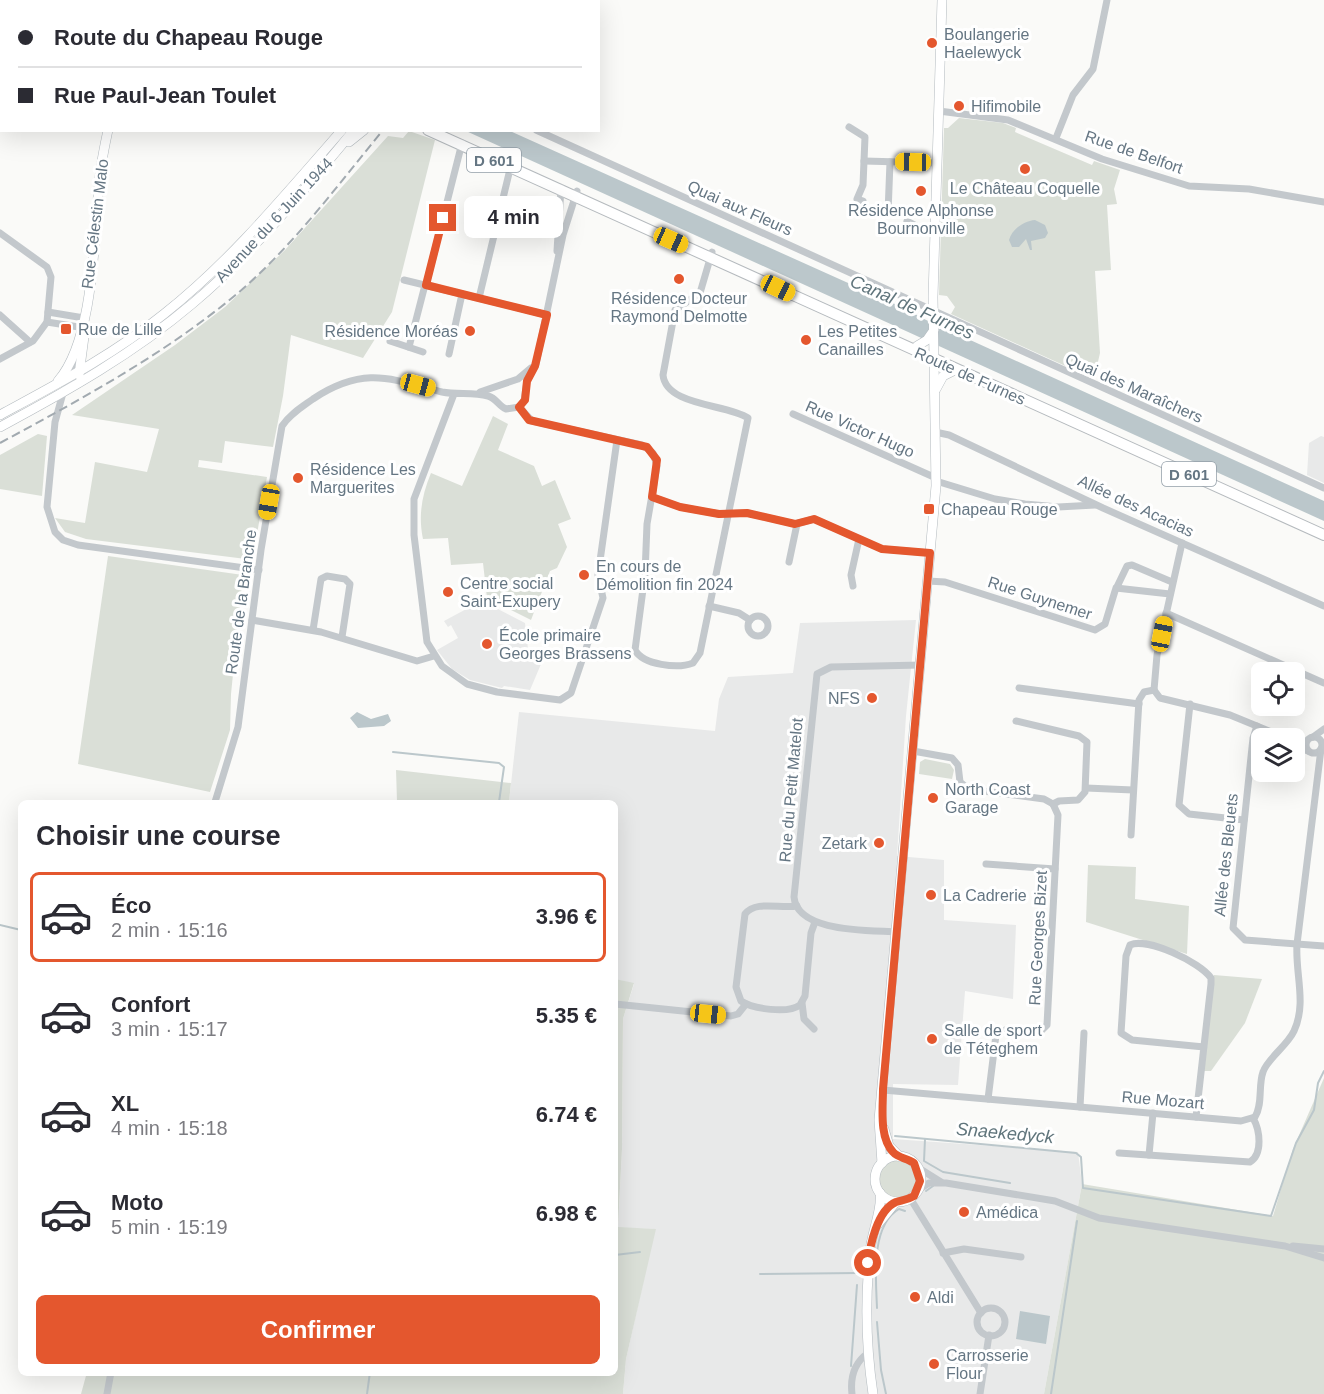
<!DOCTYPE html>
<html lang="fr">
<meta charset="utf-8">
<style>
body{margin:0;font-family:Helvetica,sans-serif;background:#f7f7f7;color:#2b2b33;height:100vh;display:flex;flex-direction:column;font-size:22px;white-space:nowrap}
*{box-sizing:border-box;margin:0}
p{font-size:20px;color:#7c7c81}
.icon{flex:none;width:33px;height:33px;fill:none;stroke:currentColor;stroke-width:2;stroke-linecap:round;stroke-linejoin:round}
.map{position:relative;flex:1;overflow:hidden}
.side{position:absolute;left:18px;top:800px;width:600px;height:576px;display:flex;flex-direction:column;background:#fff;border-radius:9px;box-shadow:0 6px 24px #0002}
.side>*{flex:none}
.top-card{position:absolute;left:0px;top:0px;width:600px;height:132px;box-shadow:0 6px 24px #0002;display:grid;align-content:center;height:132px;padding:0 18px;background:#fff}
.fabs{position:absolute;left:1251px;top:662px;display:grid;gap:12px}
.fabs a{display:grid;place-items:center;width:54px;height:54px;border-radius:9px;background:#fff;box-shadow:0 6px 24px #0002;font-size:30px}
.end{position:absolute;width:27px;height:27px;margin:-14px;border:8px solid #e4572e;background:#fff;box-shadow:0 0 0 3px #fff}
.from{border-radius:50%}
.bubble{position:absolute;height:42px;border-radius:9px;background:#fff;box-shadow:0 6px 24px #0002;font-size:20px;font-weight:800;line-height:42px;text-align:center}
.car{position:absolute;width:18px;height:36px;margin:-18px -9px;border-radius:8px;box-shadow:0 0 4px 2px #0007;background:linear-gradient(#f5c518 24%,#345 0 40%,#f5c518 0 76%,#345 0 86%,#f5c518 0)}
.top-card b{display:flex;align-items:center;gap:21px;height:57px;font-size:22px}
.top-card b+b{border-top:2px solid #e1e1e2}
.top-card i{width:15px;height:15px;background:#2b2b33}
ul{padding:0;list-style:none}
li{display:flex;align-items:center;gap:18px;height:90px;margin:0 12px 9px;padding:0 6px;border:3px solid transparent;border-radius:9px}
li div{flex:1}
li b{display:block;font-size:22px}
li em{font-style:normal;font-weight:800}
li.on{border-color:#e4572e}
li>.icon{width:54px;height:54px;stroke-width:1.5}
h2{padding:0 18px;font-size:27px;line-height:72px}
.primary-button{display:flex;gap:12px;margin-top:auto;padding:12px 18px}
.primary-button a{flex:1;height:69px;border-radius:9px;background:#e4572e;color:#fff;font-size:24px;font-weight:800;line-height:69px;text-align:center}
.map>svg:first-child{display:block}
</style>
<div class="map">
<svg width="1324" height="1394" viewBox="0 0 1324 1394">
<rect width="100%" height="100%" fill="#fafaf8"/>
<!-- built -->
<g fill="#e8e9e9">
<path d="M1321,436L1324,437V483L1307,475L1309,443Z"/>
<path d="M485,599L492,606L525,623L528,649L544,657L530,690L504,686L502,688L470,680L452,669L437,650L458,638L451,625L448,627L444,621Z"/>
<path d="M916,620L906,716L897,856L944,860V920L1016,925L1013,999L965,991L958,1085L893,1084V1139L1078,1152L1082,1184L1044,1394H623L626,1359L655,1229L618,1228L622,1149L623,1019L634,984L615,979V802H509L519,712L715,731L719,699L728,677L793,673L800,623Z"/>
</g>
<!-- green -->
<g fill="#dadfd7">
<path d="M959,118L1003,123L1016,128L1015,132L1092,165L1094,161L1120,170L1114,189L1117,204L1107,205L1111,270L1095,271L1100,353L1094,379L951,314L955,307L947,296L939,295L944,128H948Z"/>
<path d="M409,131L435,140L392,312L363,358L291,335L283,396L273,447L225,441L222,463L199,460L198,467L267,477L254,551L246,559L86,539L65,532L55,518L85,523L95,462L147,472L159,429L72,415L175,345L225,307L285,250L388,136L403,138Z"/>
<path d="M493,416L508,424L498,450L534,466L542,486L555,480L571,519L558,524L567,547L557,568L550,571L531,620L487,598L483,563L451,565L448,538L423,539C418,515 422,495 431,473L462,486Z"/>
<path d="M38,434L47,436L42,496L0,489V455Z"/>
<path d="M108,556L243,575L231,694L230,730L210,792L78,764Z"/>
<path d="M925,759L950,764L954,770L952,779L919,774L920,762Z"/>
<path d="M396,770L511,783L509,802H397Z"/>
<path d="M1088,865L1136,867L1135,899L1189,906L1187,954L1086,922Z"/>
<path d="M1214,975L1262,979L1245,1023L1211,1071H1203Z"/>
<path d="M615,979L634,983L623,1019L622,1149L618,1227L656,1229L626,1359L623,1394H81L87,1372H615Z"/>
<path d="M1324,1078V1394H1044L1082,1184L1273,1216L1293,1149Z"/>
<circle cx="898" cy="1179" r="19"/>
</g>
<!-- water -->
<g fill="#bbc7cb">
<path d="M466,131H510L906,309L924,319L1324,501V521Z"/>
<path d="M1035,220L1045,225L1048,233L1045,238L1031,241L1032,250H1030L1026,239L1019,247H1012L1009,240C1012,229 1024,221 1035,220Z"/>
<path d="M357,712L371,719L388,714L391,721L384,726L358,728L350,718Z"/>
<path d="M1020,1311L1050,1316L1046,1344L1016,1339Z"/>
</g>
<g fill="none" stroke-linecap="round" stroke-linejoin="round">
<!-- stream -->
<g stroke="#bbc7cb" stroke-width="2">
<path d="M393,752L499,763L504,767L499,802"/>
<path d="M0,925L21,930"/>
<path d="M895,1136L1076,1153L1081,1157L1083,1188L1271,1216L1296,1143L1314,1110L1318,1083L1324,1071"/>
<path d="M925,1139L924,1161L943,1172L1010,1183"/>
<path d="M926,1191L933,1186"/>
<path d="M615,1255L640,1252"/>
<path d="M760,1274L858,1273"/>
<path d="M877,1308C876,1280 870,1226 899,1209L905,1211"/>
<path d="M877,1322L881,1370L886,1394"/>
<path d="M851,1366L857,1285"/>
<path d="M367,1394L370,1372"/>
<path d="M1051,1394L1077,1221"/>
</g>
<!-- secondary casing -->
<g stroke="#b3babf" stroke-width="10">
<g id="secondary">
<path d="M125,2V0"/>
<path d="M458,2L459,0"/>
<path d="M466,2L467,0"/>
<path d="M349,142L364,130"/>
<path d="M917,346L927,340L934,330"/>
<path d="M79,375L85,329"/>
<path d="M58,381C94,340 94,238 99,185C100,167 104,149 108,130"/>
<path d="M936,389L943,376L955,370"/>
<path d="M0,415C57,384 113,355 164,314C231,261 285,195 342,130"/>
<path d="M0,427C67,391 133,354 192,304C253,253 303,191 354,130"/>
<path d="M884,1129L889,1146L900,1157"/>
<circle cx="898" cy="1179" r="23"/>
<path d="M882,1163L879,1120L936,486L933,297L942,0"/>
<path d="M878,1224L896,1202"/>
<path d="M873,1394C866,1347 865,1299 870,1252C871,1234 883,1209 880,1193"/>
</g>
</g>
<!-- primary casing -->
<g stroke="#b5babe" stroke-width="12">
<g id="primary">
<path d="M140,0L144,2"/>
<path d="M152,0L155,2"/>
<path d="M428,130L1324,535"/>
</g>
</g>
<!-- street -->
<g stroke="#c3c8cc" stroke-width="7">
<path d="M250,0L254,2"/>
<path d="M277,2V0"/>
<path d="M358,2V0"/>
<path d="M939,111L1008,120L1102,159L1189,186L1249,189L1324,202"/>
<path d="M849,127L865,137L863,185L857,199L863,201"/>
<path d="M536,130L1324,488"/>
<path d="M1056,138L1073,95L1093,69L1107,0"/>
<path d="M864,161L937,163"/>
<path d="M888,213L890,162"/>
<path d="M907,221L934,235"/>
<path d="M0,233L47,267L51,277L47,322L33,341L0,359"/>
<path d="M557,251L561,188"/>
<path d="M404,280L547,315"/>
<path d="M426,285L462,143"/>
<path d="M479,298L511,165"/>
<path d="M48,312L84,318"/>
<path d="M0,315L30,342"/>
<path d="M47,322L85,328"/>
<path d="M390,341L423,352"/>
<path d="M409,347L425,285"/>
<path d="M78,351L72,376L63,393L55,422L47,507L55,532L63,540L78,545L259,570"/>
<path d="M449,354L462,294"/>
<path d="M480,392L518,379L531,368"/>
<path d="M454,394L414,499V535L427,642L442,666L467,684L497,692L560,700L571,693L603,598L598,575L617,440"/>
<path d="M519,407L532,421L642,445L653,453L657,466L647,524L645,574L635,650C643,665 678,669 693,663L700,653L748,418C727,404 666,406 663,375L675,310L700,293L712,252"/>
<path d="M793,414L936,478"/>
<path d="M935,432L949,435L1103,508L1324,606"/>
<path d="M936,481L995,499L1025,504L1058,507L1095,505"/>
<path d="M652,497L680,507L719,514L747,513L795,524L814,519L882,549L930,553"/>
<path d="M789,562L797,524"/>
<path d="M928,581L945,582L1095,630L1105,624L1115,591L1127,566L1132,565L1172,582"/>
<path d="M853,586L851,575L859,539"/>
<path d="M1116,588L1170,594"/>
<path d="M709,606L739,613L750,620"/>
<path d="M1166,613L1324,683"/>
<circle cx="758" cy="626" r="10"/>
<path d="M252,620L321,632L417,661L434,656"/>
<path d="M313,630L321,579L327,576L345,579L350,584L342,637"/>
<path d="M1019,688L1139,704"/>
<path d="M1154,690L1157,655L1182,543"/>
<path d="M1154,690L1160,698L1230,715L1286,738"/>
<path d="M1190,704L1179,805L1189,814L1244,820"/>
<path d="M1016,721L1079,736L1087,742L1085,792L1078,800L1059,801L1053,804"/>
<path d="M1257,726L1253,738L1233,928L1245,940L1324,946"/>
<circle cx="1314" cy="745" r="8"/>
<path d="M1313,737L1324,729"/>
<path d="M1294,745L1308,751"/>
<path d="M913,751L952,758L958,765L960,782L968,789L1044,799L1053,804"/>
<path d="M1086,788L1133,790"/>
<path d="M215,802L238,727L261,550L282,426C290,414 302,407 313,399C363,366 389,378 442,392C457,395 473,392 488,396C496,398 499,406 506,409L519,407L524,401L527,381L536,364L563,235L577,191"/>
<path d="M1131,835L1139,700L1144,692L1154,690"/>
<path d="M986,864L1055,869"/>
<path d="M797,906C780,909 756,900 745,914L736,987L741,1001C753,1009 788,1014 800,1005L805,996L811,933L815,922"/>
<path d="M897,932C871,930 797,933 794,897L817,674L831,667L921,665"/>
<path d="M802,1003L804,1019L814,1029"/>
<path d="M615,1004L731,1016L738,1014L746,1004"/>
<path d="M883,1090L1241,1121L1255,1117C1263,1104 1258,1086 1263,1072C1267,1059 1287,1046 1294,1031C1307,1003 1295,974 1297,944L1321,749"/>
<path d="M988,1099L996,1035L1005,1030L1040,1032L1047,1025L1058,815L1053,804"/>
<path d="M1080,1107L1084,1033"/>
<path d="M1196,1117L1211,984V978C1200,962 1147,937 1130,945L1126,956L1121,1033L1132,1040L1204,1047"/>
<path d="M1119,1153L1250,1162C1263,1154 1260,1130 1253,1118"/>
<path d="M1149,1155L1153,1113"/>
<path d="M917,1167L941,1182"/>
<path d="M918,1190L929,1183H946L1055,1201L1099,1218L1285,1246L1324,1258"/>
<path d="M910,1198L981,1313"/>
<path d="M1293,1246L1324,1249"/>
<path d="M943,1253L964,1249L1021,1257"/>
<circle cx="991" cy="1322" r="14"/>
<path d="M107,1394L111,1372"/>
<path d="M852,1394C850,1377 854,1363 868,1353"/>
<path d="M980,1394L989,1335"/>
</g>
<!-- secondary -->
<use href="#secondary" stroke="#fff" stroke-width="9"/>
<!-- primary -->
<use href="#primary" stroke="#fff" stroke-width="10"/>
<!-- rail -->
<g stroke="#a2aab0" stroke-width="2" stroke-dasharray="9 4.5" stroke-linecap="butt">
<path d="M503,2L505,0"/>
<path d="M0,443C83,398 165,354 238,293C293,246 337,186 383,130"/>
</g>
</g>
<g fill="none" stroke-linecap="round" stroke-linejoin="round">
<!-- route -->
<path stroke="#e4572e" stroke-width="8" d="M443,218L426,285L547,315L535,366L527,381L525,400L519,407L529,420L647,447L657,460L652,497L680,507L719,514L747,513L795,524L814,519L882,549L930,553L883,1089C883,1108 879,1137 893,1152C898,1158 907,1158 914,1163L920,1181L914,1196C907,1200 903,1200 896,1202C877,1210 870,1246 868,1263"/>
</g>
<!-- markers -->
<g fill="#e4572e" stroke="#fff" stroke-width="2">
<circle cx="932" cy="43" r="6"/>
<circle cx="959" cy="106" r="6"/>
<circle cx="1025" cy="169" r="6"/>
<circle cx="921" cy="191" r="6"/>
<circle cx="679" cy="279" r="6"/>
<rect x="60" y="323" width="12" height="12" rx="3"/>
<circle cx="470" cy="331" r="6"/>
<circle cx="806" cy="340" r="6"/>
<circle cx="298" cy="478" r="6"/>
<rect x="923" y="503" width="12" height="12" rx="3"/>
<circle cx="584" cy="575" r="6"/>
<circle cx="448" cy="592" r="6"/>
<circle cx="487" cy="644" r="6"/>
<circle cx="872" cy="698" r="6"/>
<circle cx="933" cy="798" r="6"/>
<circle cx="879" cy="843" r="6"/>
<circle cx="931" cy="895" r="6"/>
<circle cx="932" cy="1039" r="6"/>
<circle cx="964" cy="1212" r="6"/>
<circle cx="915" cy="1297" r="6"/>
<circle cx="934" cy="1364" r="6"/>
</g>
<g text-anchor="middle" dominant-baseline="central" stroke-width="6" stroke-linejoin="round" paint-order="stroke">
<!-- shield labels -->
<g fill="#fff" stroke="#939fa8" stroke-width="1.5">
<rect x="467" y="148" width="54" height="24" rx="4.5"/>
<rect x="1162" y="462" width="54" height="24" rx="4.5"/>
</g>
<g font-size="15" font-weight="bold" fill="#657683">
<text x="494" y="160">D 601</text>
<text x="1189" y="474">D 601</text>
</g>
<!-- poi labels -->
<g font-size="16" fill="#657683" stroke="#fff" text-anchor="start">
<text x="944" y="34">Boulangerie<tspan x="944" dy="18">Haelewyck</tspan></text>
<text x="971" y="106">Hifimobile</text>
<text x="1025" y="188" text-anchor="middle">Le Château Coquelle</text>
<text x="921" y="210" text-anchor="middle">Résidence Alphonse<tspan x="921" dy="18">Bournonville</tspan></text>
<text x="679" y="298" text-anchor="middle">Résidence Docteur<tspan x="679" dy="18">Raymond Delmotte</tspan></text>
<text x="78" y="329">Rue de Lille</text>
<text x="458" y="331" text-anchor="end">Résidence Moréas</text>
<text x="818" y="331">Les Petites<tspan x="818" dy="18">Canailles</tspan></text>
<text x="310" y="469">Résidence Les<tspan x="310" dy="18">Marguerites</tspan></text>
<text x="941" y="509">Chapeau Rouge</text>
<text x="596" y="566">En cours de<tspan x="596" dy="18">Démolition fin 2024</tspan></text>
<text x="460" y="583">Centre social<tspan x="460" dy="18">Saint-Exupery</tspan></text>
<text x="499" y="635">École primaire<tspan x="499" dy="18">Georges Brassens</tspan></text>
<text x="860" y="698" text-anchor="end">NFS</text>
<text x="945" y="789">North Coast<tspan x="945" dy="18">Garage</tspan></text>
<text x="867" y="843" text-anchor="end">Zetark</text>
<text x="943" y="895">La Cadrerie</text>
<text x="944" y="1030">Salle de sport<tspan x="944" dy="18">de Téteghem</tspan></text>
<text x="976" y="1212">Amédica</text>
<text x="927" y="1297">Aldi</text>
<text x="946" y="1355">Carrosserie<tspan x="946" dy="18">Flour</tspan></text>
</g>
<!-- street labels -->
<g font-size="16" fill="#657683" stroke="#fff">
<text transform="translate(1134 152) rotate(19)">Rue de Belfort</text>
<text transform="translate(740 208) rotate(24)">Quai aux Fleurs</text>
<text transform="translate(274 220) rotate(-47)">Avenue du 6 Juin 1944</text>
<text transform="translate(95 224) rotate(-83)">Rue Célestin Malo</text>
<text transform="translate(970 376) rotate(24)">Route de Furnes</text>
<text transform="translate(1134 388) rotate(24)">Quai des Maraîchers</text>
<text transform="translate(860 429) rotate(24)">Rue Victor Hugo</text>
<text transform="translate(1136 506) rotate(25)">Allée des Acacias</text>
<text transform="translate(1040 598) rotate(18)">Rue Guynemer</text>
<text transform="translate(241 602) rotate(-82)">Route de la Branche</text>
<text transform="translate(791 790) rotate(-85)">Rue du Petit Matelot</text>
<text transform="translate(1226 855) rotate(-84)">Allée des Bleuets</text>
<text transform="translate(1038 938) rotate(-87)">Rue Georges Bizet</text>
<text transform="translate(1163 1100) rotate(5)">Rue Mozart</text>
</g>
<!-- water labels -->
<g font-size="18" font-style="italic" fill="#60757c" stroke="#fff">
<text transform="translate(912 307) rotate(24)">Canal de Furnes</text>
<text transform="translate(1005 1133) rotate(5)">Snaekedyck</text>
</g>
</g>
</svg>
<div class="fabs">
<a><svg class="icon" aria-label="locate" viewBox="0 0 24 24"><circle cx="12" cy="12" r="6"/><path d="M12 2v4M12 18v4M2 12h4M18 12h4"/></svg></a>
<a><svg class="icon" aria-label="layers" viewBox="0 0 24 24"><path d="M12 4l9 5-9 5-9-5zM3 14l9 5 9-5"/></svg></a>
</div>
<i class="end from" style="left:868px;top:1263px"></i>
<i class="end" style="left:443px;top:218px"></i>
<div class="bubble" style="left:464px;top:196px;width:99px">4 min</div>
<i class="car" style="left:913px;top:162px;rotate:271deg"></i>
<i class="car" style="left:671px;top:240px;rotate:114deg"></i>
<i class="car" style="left:778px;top:288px;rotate:115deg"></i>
<i class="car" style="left:418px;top:385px;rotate:105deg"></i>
<i class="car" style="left:269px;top:502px;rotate:190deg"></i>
<i class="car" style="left:1162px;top:634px;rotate:11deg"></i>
<i class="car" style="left:708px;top:1014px;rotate:96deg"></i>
<div class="top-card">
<b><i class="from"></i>Route du Chapeau Rouge</b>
<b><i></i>Rue Paul-Jean Toulet</b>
</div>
<section class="side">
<h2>Choisir une course</h2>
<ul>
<li class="on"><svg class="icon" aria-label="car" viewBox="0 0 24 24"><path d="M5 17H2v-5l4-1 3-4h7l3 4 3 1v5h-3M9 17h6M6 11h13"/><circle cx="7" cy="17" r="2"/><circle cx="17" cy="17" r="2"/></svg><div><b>Éco</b><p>2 min · 15:16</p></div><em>3.96 €</em></li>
<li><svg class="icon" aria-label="car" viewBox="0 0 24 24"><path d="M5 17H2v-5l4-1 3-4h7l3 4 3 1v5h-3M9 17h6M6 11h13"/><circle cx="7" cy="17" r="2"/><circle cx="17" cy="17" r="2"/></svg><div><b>Confort</b><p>3 min · 15:17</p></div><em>5.35 €</em></li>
<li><svg class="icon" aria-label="car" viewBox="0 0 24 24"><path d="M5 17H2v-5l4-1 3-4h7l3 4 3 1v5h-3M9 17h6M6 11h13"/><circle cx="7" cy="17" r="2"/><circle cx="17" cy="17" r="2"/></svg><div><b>XL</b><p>4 min · 15:18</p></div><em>6.74 €</em></li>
<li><svg class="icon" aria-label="car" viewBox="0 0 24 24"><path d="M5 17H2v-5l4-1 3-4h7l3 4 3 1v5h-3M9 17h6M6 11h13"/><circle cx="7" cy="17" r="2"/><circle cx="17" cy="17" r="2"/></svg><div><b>Moto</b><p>5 min · 15:19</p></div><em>6.98 €</em></li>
</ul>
<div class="primary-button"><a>Confirmer</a></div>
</section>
</div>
